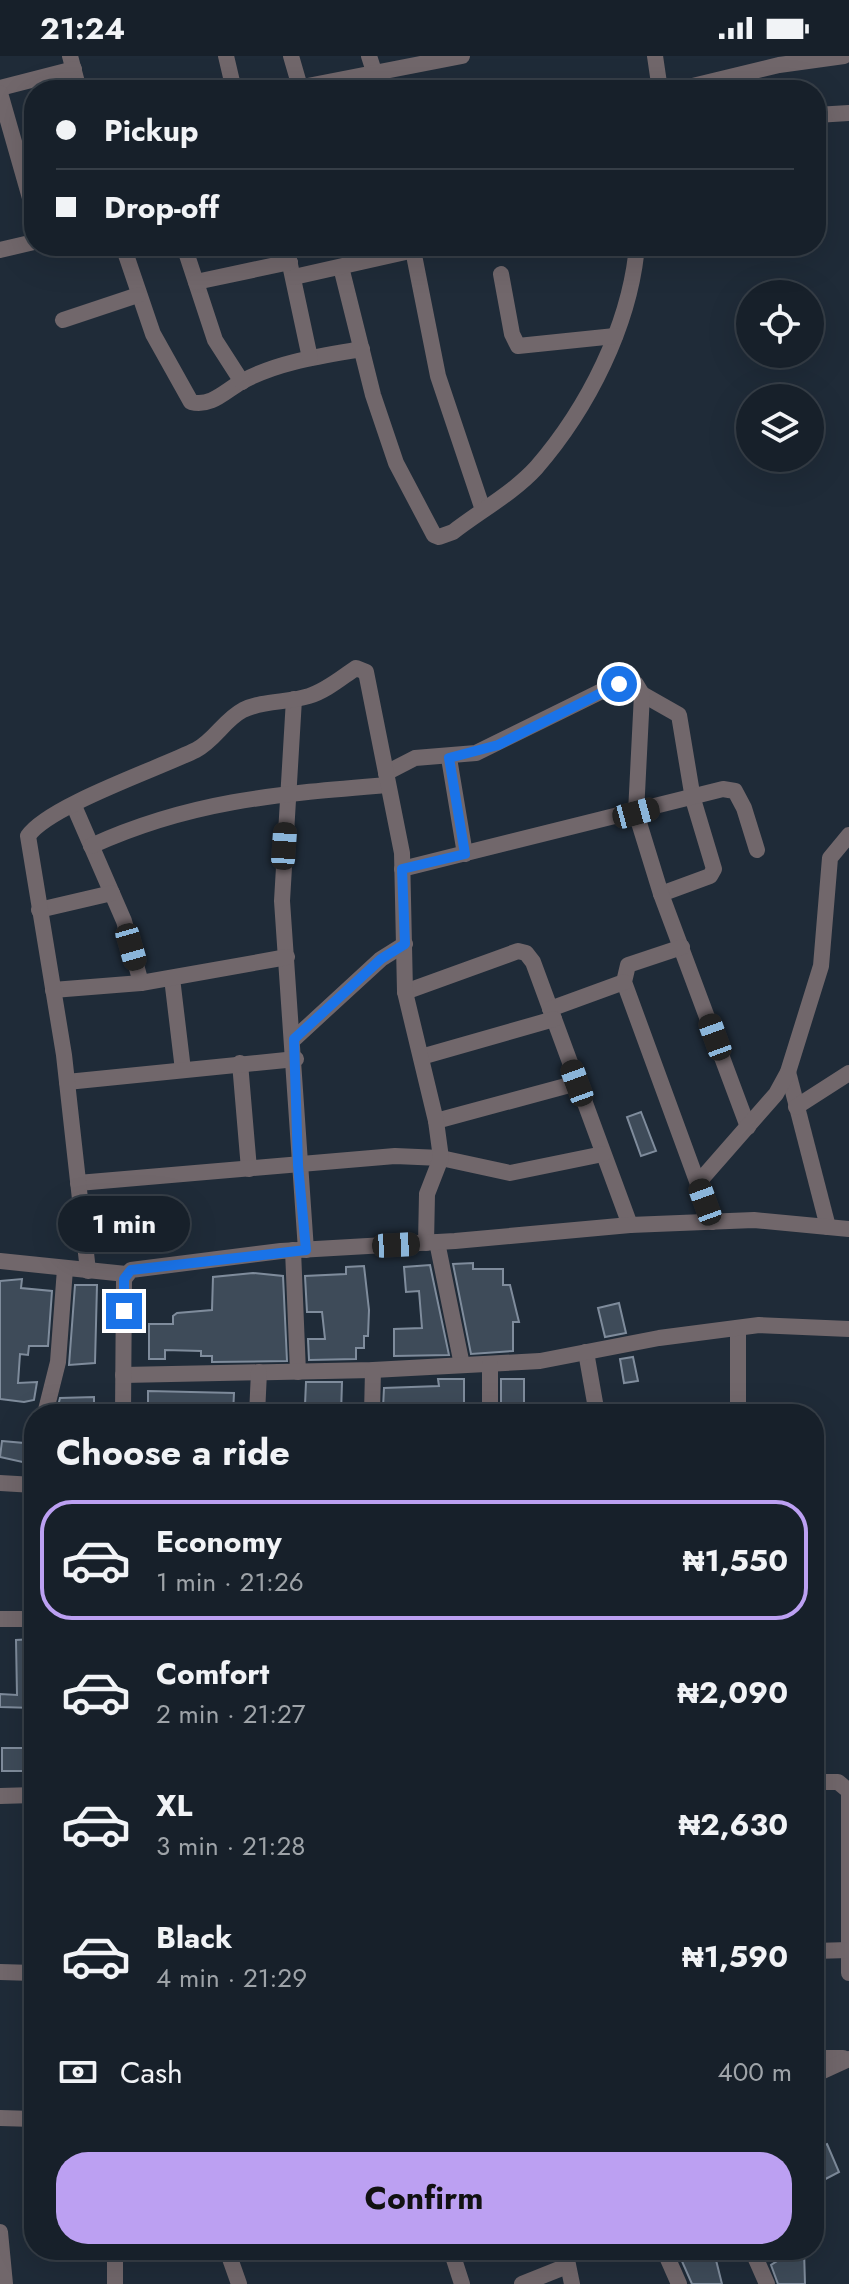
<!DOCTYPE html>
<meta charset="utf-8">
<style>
body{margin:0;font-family:Jost,sans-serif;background:#202832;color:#f1f3f6;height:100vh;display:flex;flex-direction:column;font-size:30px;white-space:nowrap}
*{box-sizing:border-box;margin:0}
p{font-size:26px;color:#9ea3a8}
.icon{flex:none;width:44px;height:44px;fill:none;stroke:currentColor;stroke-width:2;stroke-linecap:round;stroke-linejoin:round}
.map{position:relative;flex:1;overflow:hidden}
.sheet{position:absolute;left:24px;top:1348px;width:800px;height:856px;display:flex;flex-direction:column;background:#17202a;border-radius:32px;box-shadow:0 8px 32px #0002,0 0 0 2px #363e47}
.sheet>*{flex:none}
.guide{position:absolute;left:24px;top:24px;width:802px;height:176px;border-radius:32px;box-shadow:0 8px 32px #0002,0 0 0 2px #363e47;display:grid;align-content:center;height:176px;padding:0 32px;background:#17202a}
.tools{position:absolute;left:736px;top:224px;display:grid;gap:16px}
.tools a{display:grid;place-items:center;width:88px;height:88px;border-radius:50%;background:#17202a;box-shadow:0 8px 32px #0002,0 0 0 2px #363e47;font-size:40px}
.end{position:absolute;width:36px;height:36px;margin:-18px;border:10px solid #1a73e8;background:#fff;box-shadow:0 0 0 4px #fff}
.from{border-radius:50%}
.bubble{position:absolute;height:56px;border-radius:28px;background:#17202a;box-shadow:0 8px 32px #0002,0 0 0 2px #363e47;font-size:26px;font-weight:700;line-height:56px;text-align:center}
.car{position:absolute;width:24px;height:48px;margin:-24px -12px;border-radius:10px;box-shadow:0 0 6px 2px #0007;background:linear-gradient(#222 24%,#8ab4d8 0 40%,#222 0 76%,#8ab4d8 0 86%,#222 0)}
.guide b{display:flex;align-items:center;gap:28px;height:76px;font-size:30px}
.guide b+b{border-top:2px solid #363e47}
.guide i{width:20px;height:20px;background:#f1f3f6}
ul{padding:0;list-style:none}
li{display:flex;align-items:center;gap:24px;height:120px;margin:0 16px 12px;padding:0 16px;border:4px solid transparent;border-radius:32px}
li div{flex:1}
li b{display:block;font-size:30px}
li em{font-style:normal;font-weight:700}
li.selected{border-color:#bca0f2}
li>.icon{width:72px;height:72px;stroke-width:1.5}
h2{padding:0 32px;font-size:36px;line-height:96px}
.pay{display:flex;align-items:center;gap:20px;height:88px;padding:0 32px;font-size:30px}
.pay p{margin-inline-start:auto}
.cta{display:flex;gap:16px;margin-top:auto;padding:16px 32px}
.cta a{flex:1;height:92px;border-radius:32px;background:#bca0f2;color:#111;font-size:32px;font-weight:700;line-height:92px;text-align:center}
.status{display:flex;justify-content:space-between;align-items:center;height:56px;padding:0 40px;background:#17202a;direction:ltr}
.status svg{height:22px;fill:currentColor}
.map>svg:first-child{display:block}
</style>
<div class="status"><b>21:24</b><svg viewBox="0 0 49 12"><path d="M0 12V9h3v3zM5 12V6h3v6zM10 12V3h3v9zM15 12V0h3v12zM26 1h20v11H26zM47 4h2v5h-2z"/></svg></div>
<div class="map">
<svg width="849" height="2228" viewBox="0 0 849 2228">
<rect width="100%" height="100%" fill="#1f2b38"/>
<!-- building -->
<g fill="#3e4b59" stroke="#7f8c9c" stroke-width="2">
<path d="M641,1056L656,1095L641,1100L627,1061Z"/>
<path d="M473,1207V1213H503V1229H510L519,1266H513V1295L471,1298L453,1208Z"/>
<path d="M430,1209L449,1299L394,1300V1273L422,1272L419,1235L406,1236L404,1211Z"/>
<path d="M364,1210L369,1254L368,1280H364V1292H356V1303L309,1304L308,1283H325L322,1256H307L305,1220L346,1218V1211Z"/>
<path d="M253,1217L283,1220L287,1305L212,1306V1300H201V1295L165,1294V1303H149V1268H173V1260L177,1257L212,1254L213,1221Z"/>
<path d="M22,1223L21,1232L52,1235L48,1290H29L28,1299L20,1298L18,1327L37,1326L34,1344L24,1346L0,1343V1225Z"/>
<path d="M75,1229H97L95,1307L69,1309Z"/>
<path d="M619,1247L626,1277L605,1281L598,1252Z"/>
<path d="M633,1301L638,1325L624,1327L620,1303Z"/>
<path d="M438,1323H464V1358H426V1352H383L384,1332L439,1330Z"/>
<rect x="501" y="1323" width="23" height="35"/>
<path d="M306,1326H342L341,1358H309V1349H305Z"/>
<path d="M148,1335L234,1337L233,1358H148Z"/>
<path d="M94,1341V1358H56L60,1342Z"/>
<path d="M2,1385L24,1387L27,1407L0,1401Z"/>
<path d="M34,1583V1652L0,1651V1638L17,1639L16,1584Z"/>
<rect x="2" y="1692" width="22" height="23"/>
<path d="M827,2088L839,2116L814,2129V2094Z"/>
<path d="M677,2194H740L716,2204L722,2228H692Z"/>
<path d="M783,2194H804L805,2228H778L771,2209L785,2200Z"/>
</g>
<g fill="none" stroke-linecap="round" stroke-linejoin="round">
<!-- minor -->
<g stroke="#71676b" stroke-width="16">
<path d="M70,0L79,34"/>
<path d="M226,0L234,34"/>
<path d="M291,0L300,31"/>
<path d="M369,0L380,34"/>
<path d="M655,0L660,34"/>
<path d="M0,32L74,13"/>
<path d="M287,34L462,0"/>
<path d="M676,34L779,9L844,0"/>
<path d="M0,37L34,156"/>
<path d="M816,59L849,57"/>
<path d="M123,190L153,278L191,346C211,351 224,336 241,326C277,306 321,300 362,293"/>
<path d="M184,190L215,284L242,326"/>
<path d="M286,190L310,302"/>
<path d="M0,194L34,186"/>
<path d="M413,194L438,320L483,454"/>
<path d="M341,211L373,339L396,407L434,479L439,481L453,476C480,455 513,437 536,412C588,352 630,269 637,190"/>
<path d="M501,218L512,278L518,290L615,280"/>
<path d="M294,221L432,190"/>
<path d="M196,226L290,206"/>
<path d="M63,264L138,239"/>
<path d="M642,638L679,659L693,743L714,813L710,820L661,838"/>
<path d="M294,643L282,845L306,1194"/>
<path d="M449,702L465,798"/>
<path d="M386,717L415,702L476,697L608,632L636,628L642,638L636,757L661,838L748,1071"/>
<path d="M74,750L124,865L141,927"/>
<path d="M91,790C192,744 279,738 388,729"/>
<path d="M402,813L723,733L735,735L744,752L757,794"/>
<path d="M39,854L112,837"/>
<path d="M682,891L628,909L624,926L712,1166"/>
<path d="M172,922L183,1014"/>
<path d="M53,934L141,927L287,901"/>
<path d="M405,936L518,895L526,897L533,906L630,1169"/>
<path d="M550,953L624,926"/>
<path d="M294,983L381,903L405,888"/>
<path d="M421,1001L554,963"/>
<path d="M240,1007L249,1113"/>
<path d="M788,1016L828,1171"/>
<path d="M67,1026L296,1003"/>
<path d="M796,1051L849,1017"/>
<path d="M436,1065L577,1027"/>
<path d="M78,1127L395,1100L441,1102L510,1117L603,1098"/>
<path d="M698,1127L776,1038L788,1016L821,910L830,802L849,779"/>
<path d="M437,1186L462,1309"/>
<path d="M293,1194L298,1316"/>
<path d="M0,1205L126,1218"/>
<path d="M88,1215L64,999L28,780C48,750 160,712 196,694C215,684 224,664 243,654C264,644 287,647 309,640C326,635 341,622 356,612L366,616L402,797L405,936L436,1065L441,1102L427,1138L426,1187"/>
<path d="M738,1272V1358"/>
<path d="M586,1296L597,1358"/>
<path d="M123,1319L373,1314L540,1305L659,1282L759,1269L849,1273"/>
<path d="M45,1358L58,1306L65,1213"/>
<path d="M257,1358L259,1316"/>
<path d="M372,1358L373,1314"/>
<path d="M490,1358V1308"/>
<path d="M0,1563H34"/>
<path d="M814,1726H838L849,1735V1917"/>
<path d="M0,1740L34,1739"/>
<path d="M814,1895L849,1894"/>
<path d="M0,1916L34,1917"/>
<path d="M814,2002H843"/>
<path d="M814,2019L849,2003"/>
<path d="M0,2062L34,2063"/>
<path d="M0,2176L5,2228"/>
<path d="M115,2194V2228"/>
<path d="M227,2194L239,2228"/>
<path d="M451,2194L462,2228"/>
<path d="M565,2194L572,2228"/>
<path d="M664,2194L679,2228"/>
<path d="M752,2194L767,2228"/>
<path d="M522,2228L567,2210"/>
</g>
<!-- tertiary -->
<g stroke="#71676b" stroke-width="16">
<path d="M123,1358L124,1223L131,1214L281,1195L455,1185L630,1169L754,1164L849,1173"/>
<path d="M0,1427L34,1429"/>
</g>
</g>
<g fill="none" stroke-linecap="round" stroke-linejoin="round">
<!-- route -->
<path stroke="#1a73e8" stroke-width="10" d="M124,1255V1223L131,1214L306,1194L298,1109L294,983L381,903L405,888L402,813L465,798L449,702L498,689L619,628"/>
</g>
</svg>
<div class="tools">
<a><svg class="icon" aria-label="locate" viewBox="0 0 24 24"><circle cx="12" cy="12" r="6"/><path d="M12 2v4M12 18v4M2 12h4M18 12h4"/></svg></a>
<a><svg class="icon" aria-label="layers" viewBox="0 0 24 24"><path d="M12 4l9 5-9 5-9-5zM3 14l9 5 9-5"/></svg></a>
</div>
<i class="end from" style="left:619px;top:628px"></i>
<i class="end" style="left:124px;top:1255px"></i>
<div class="bubble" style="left:58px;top:1140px;width:132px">1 min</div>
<i class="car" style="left:636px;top:757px;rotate:75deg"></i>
<i class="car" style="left:284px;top:790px;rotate:4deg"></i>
<i class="car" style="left:131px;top:891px;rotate:164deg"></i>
<i class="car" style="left:715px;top:981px;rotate:340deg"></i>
<i class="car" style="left:577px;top:1027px;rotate:340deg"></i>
<i class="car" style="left:705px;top:1146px;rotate:340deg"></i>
<i class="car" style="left:396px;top:1189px;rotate:87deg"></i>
<div class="guide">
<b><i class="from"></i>Pickup</b>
<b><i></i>Drop-off</b>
</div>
<section class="sheet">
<h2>Choose a ride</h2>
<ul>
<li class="selected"><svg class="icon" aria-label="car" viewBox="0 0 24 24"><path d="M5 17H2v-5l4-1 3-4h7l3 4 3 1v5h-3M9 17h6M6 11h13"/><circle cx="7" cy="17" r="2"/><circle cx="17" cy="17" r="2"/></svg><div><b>Economy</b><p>1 min · 21:26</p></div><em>₦1,550</em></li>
<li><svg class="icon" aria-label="car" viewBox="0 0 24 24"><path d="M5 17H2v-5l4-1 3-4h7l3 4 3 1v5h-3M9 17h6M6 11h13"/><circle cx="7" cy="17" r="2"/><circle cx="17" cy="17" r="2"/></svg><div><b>Comfort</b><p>2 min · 21:27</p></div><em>₦2,090</em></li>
<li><svg class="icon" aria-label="car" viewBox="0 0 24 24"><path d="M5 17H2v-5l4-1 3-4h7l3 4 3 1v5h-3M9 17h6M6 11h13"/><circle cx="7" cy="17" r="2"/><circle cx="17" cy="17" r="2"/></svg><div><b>XL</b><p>3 min · 21:28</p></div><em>₦2,630</em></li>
<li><svg class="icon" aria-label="car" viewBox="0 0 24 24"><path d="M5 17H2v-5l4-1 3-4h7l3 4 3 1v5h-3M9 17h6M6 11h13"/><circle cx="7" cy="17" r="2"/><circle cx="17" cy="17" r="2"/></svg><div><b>Black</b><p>4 min · 21:29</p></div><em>₦1,590</em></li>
</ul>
<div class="pay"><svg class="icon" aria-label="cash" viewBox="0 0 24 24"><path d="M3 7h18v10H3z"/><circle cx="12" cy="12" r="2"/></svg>Cash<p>400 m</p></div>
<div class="cta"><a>Confirm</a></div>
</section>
</div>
